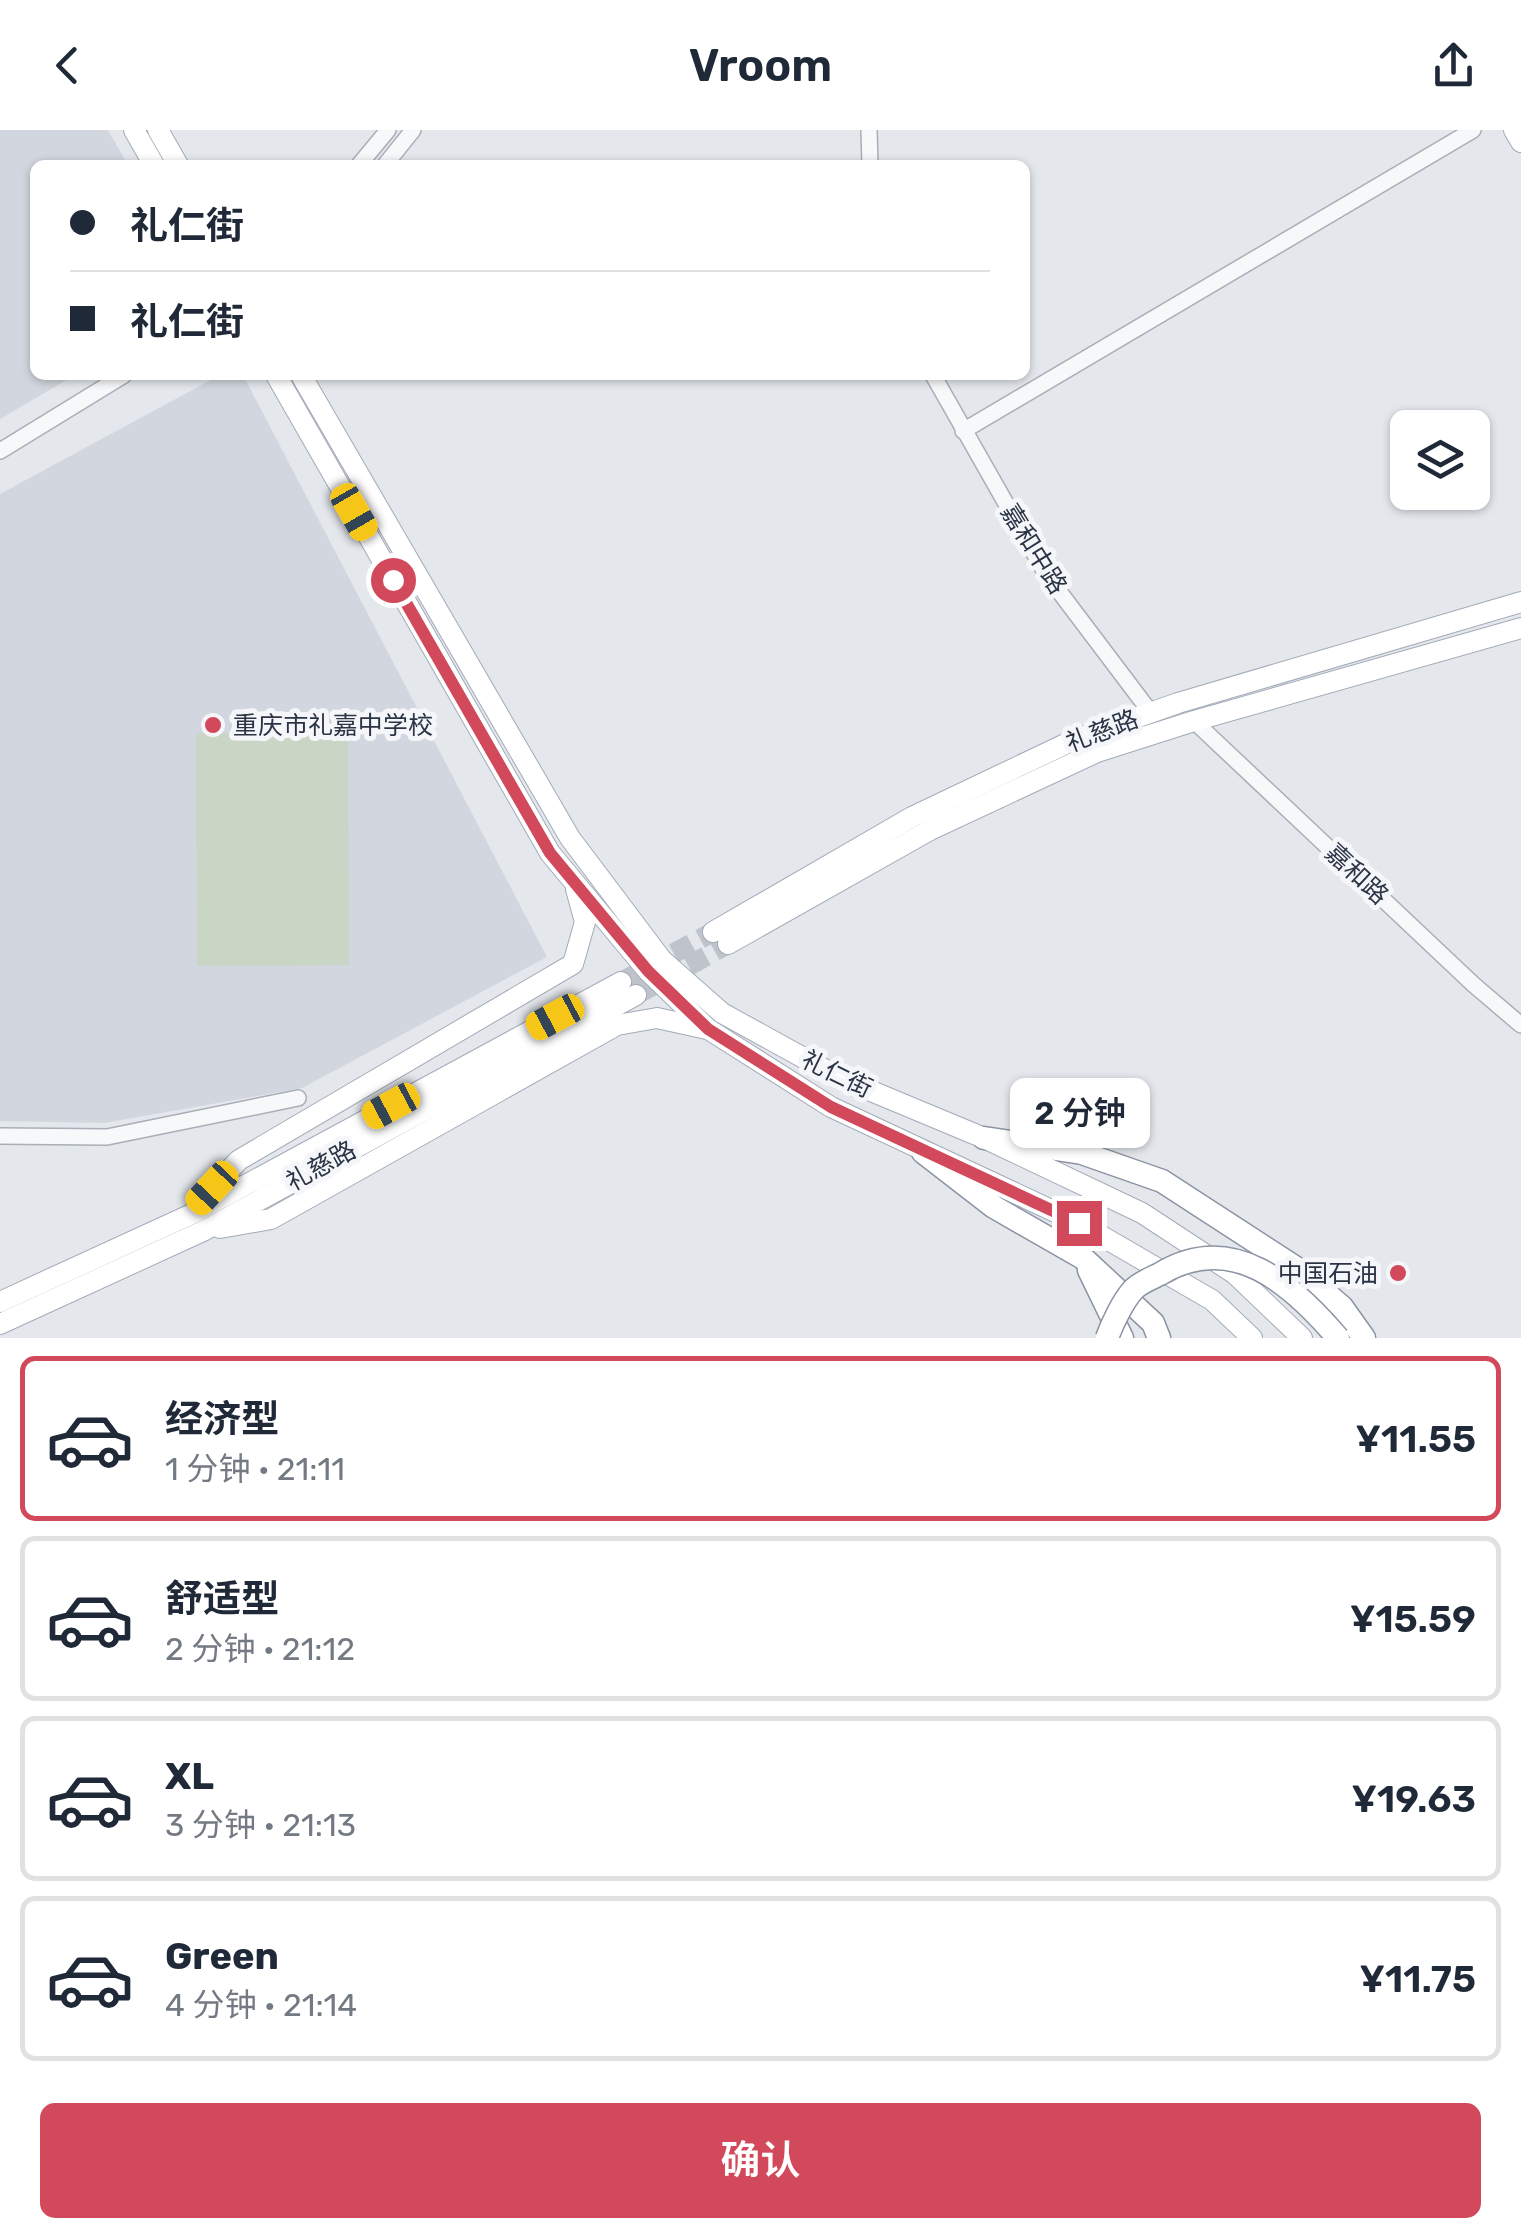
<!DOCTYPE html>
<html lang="zh">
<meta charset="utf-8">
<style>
body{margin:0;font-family:Rubik,"Noto Sans SC",sans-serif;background:#f6f6f7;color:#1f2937;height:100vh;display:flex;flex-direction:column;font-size:38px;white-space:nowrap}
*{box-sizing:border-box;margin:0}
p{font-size:32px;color:#747a83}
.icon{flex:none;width:55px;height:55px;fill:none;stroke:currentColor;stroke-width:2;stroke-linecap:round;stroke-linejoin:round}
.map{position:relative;height:1208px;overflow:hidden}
.sheet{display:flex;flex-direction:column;background:#fff;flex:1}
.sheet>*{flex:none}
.banner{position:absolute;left:30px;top:30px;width:1000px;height:220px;border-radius:15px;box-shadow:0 2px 8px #0004;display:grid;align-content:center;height:220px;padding:0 40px;background:#fff}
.buttons{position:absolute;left:1390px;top:280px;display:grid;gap:20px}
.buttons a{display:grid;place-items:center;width:100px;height:100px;border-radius:15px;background:#fff;box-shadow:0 2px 8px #0004;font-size:50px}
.end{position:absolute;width:45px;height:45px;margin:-22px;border:12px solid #d1495b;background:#fff;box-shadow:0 0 0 5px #fff}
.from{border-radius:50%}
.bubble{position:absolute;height:70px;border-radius:15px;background:#fff;box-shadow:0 2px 8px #0004;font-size:32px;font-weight:600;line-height:70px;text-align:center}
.car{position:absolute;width:30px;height:60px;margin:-30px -15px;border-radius:12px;box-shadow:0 0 8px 2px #0007;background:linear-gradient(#f5c518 24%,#345 0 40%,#f5c518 0 76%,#345 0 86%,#f5c518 0)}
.banner b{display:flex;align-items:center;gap:35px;height:95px;font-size:38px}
.banner b+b{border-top:2px solid #e0e1e3}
.banner i{width:25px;height:25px;background:#1f2937}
ul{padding:18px 0 0;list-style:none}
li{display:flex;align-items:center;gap:30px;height:165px;margin:0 20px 15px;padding:0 20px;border:5px solid #e0e1e3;border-radius:15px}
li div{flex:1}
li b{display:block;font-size:38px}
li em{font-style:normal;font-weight:600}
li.selected{border-color:#d1495b}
li>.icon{width:90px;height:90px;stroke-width:1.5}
.button{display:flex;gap:20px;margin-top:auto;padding:20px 40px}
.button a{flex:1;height:115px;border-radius:15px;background:#d1495b;color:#fff;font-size:40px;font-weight:600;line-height:115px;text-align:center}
header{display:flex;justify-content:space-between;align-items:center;height:130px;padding:0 40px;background:#fff;font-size:45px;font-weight:600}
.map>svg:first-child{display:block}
</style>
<header><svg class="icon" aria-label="back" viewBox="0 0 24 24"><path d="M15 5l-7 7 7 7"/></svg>Vroom<svg class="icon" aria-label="share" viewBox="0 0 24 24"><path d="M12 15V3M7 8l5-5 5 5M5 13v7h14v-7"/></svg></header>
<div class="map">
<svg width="1521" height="1208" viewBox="0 0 1521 1208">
<rect width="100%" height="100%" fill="#e4e7ec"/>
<!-- built -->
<g fill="#d2d6de">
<path d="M0,0H108L128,35H35V245H75L0,289Z"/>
<path d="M220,245H243L547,827L302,958L104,993L0,991V364Z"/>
</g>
<!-- grass -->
<path fill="#c9d6c5" d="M348,602L349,835L197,836L196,603Z"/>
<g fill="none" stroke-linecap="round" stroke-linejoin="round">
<!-- major-tunnel -->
<g stroke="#bfc3cb" stroke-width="20" stroke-dasharray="20 10" stroke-linecap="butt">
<path d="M621,852L713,802"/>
<path d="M636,865L728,814"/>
</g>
<!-- minor casing -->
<g stroke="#a9aeb7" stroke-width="18">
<g id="minor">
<path d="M869,0L870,35"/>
<path d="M359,35L388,0"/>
<path d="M385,35L413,0"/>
<path d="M933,245L1046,444L1151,583"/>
<path d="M963,301L1473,0"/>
<path d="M0,321L124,245"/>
<path d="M1194,591L1474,855L1521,895"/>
<path d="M0,1006L107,1007L298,968"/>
</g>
</g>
<!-- major casing -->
<g stroke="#a3abb8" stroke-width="22">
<g id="major">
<path d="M134,0L154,35"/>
<path d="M158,0L178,35"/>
<path d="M1514,0L1521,12"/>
<path d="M276,245L550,723L648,841L708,899L831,977L1079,1093L1212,1170L1252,1208"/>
<path d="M301,245L570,708L662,830L722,883L840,948L984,1008L1142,1083L1235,1144L1302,1208"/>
<path d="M713,802L912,687L1076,609L1178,573L1521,472"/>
<path d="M728,814L930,700L1097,622L1194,591L1521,498"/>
<path d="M197,1073L239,1030L573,834L585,792L576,759"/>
<path d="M220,1098L271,1089L617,895L657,888L707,899"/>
<path d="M0,1172L194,1083L621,852"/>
<path d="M0,1194L203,1101L636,865"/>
</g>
</g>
<!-- highway casing -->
<g stroke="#8b94a3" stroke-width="25">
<g id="highway">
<path d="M984,1008L1082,1023L1162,1051L1296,1138L1342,1177L1364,1208"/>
<path d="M923,1022L994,1077L1083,1128L1153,1193L1159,1208"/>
<path d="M1089,1140L1122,1208"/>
</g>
</g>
<!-- minor -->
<use href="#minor" stroke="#f7f8fa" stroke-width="15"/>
<!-- major -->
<use href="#major" stroke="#fff" stroke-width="20"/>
<!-- highway -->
<use href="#highway" stroke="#fff" stroke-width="22"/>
<!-- highway-bridge casing -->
<g stroke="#8b94a3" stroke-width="25" stroke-linecap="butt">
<path id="highway-bridge" d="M1107,1208C1112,1194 1123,1171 1133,1160C1139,1153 1152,1148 1160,1144C1232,1100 1292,1154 1338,1208"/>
</g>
<!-- highway-bridge -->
<use href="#highway-bridge" stroke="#fff" stroke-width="22"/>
</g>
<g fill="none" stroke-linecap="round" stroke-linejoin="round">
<!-- route -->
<path stroke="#d1495b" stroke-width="12" d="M393,450L550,723L648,841L708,899L831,977L1079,1093"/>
</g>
<!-- markers -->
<g fill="#d1495b" stroke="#f4f6f9" stroke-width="4">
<circle cx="213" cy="595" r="10"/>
<circle cx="1398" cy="1143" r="10"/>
</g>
<g text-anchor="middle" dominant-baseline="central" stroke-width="10" stroke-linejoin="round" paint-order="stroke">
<!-- street labels -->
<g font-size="25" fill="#2b3445" stroke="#f4f6f9">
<text transform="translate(1034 419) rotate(58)">嘉和中路</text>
<text transform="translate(1102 601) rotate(-21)">礼慈路</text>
<text transform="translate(1357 744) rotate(43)">嘉和路</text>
<text transform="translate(837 944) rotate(26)">礼仁街</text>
<text transform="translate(321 1036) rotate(-29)">礼慈路</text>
</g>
<!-- poi labels -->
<g font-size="25" fill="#2b3445" stroke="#f4f6f9" text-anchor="start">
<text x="233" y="595">重庆市礼嘉中学校</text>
<text x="1378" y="1143" text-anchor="end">中国石油</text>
</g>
</g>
</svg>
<div class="buttons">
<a><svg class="icon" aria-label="layers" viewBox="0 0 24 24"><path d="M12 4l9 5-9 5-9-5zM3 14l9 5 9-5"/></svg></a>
</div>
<i class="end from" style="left:393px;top:450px"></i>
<i class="end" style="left:1079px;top:1093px"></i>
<div class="bubble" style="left:1010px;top:948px;width:140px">2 分钟</div>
<i class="car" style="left:354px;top:382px;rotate:150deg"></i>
<i class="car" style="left:555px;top:887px;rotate:242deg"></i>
<i class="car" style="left:391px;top:976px;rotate:242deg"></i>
<i class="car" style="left:212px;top:1058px;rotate:223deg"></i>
<div class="banner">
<b><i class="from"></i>礼仁街</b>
<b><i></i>礼仁街</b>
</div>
</div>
<section class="sheet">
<ul>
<li class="selected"><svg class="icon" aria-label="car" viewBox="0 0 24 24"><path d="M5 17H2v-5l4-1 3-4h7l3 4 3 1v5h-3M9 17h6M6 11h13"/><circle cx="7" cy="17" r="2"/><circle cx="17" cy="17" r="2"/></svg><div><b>经济型</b><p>1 分钟 · 21:11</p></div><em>¥11.55</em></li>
<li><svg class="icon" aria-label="car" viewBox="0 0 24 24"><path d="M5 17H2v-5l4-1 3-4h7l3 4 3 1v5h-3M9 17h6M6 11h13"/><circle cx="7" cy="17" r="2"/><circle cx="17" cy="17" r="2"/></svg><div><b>舒适型</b><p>2 分钟 · 21:12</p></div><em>¥15.59</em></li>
<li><svg class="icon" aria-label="car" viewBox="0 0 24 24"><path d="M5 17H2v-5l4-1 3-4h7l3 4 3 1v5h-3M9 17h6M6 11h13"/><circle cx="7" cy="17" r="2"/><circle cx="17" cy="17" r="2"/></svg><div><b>XL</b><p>3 分钟 · 21:13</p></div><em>¥19.63</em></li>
<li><svg class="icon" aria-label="car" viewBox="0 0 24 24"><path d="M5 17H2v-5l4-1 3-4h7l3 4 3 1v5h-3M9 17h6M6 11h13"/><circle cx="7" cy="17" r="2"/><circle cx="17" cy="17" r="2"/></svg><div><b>Green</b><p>4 分钟 · 21:14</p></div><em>¥11.75</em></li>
</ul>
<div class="button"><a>确认</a></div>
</section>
